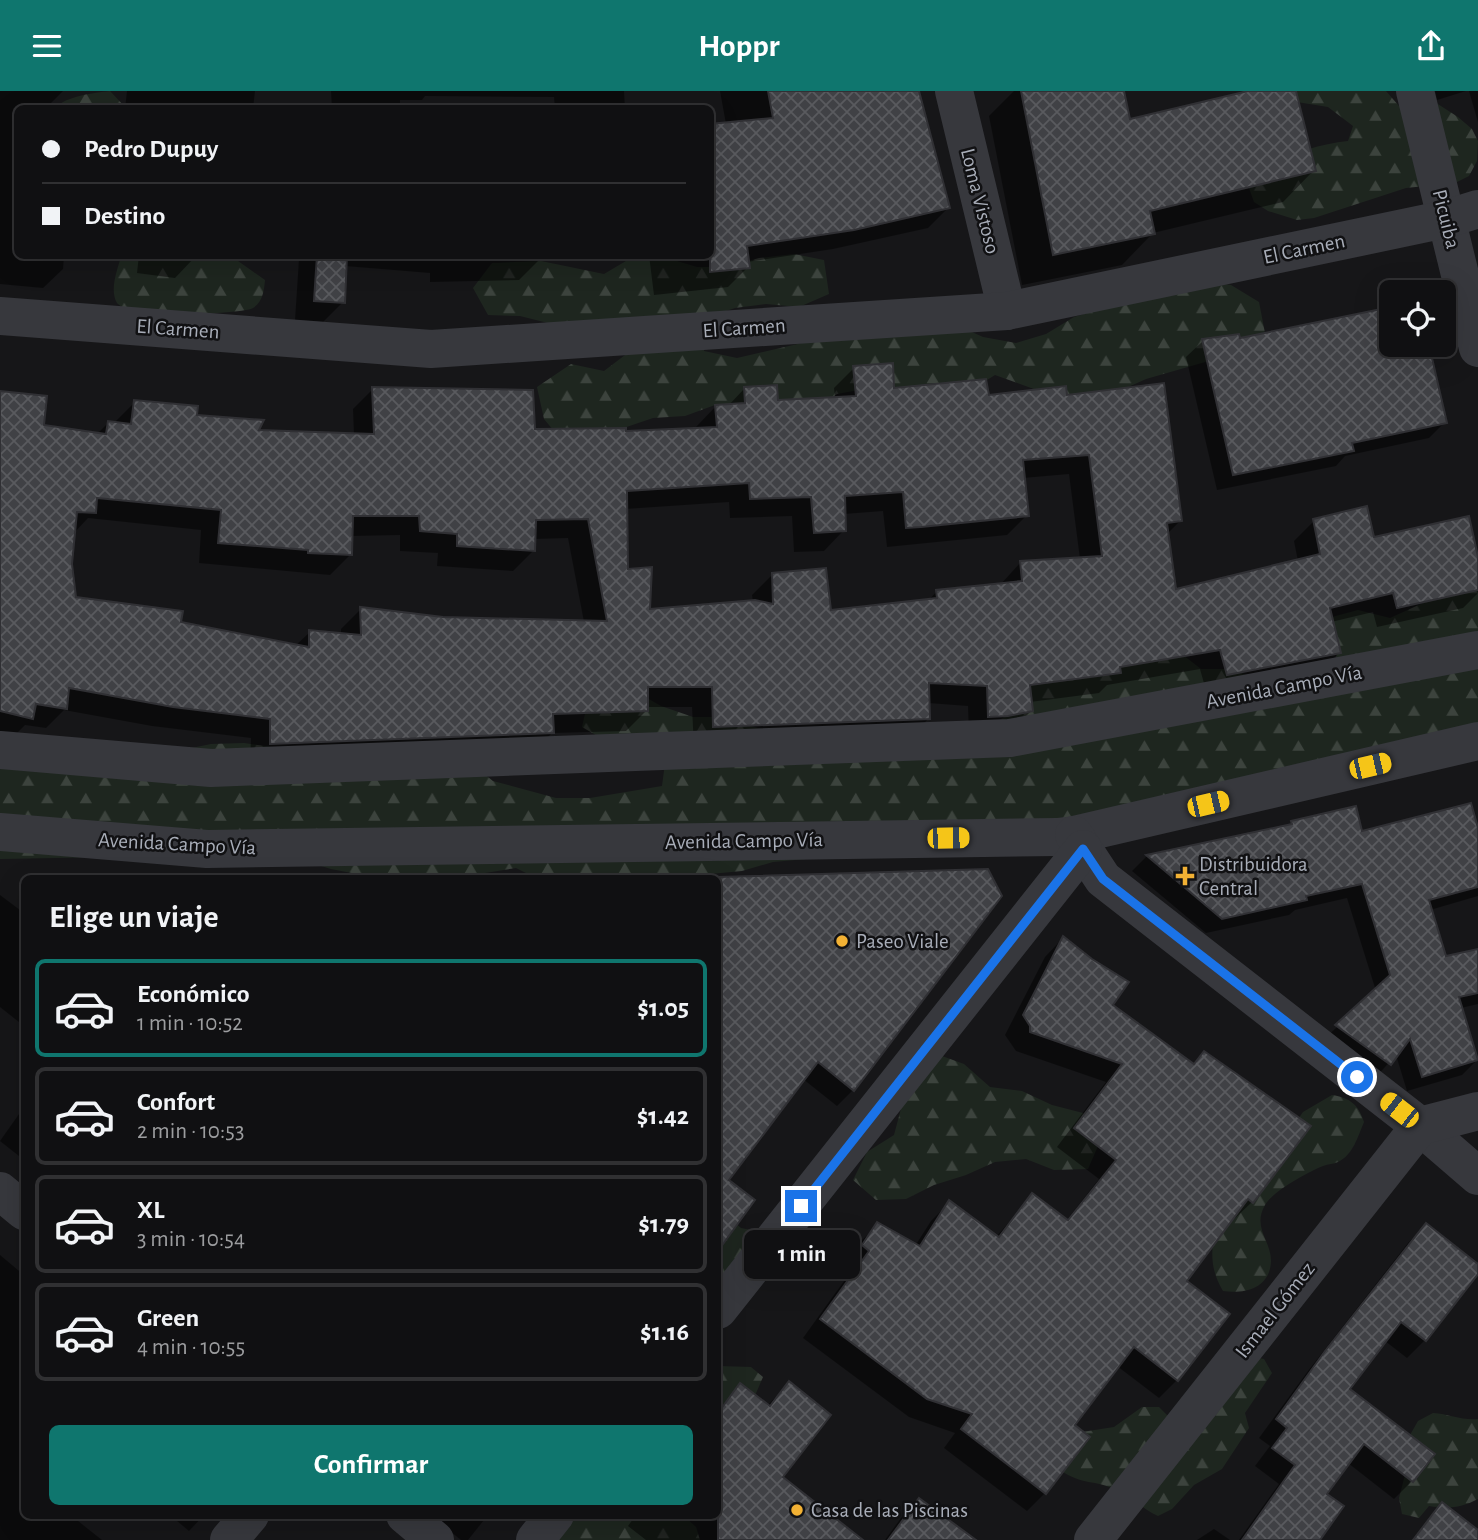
<!DOCTYPE html>
<html lang="es">
<meta charset="utf-8">
<style>
body{margin:0;font-family:"Alegreya Sans",sans-serif;background:#19191b;color:#f1f3f6;height:100vh;display:flex;flex-direction:column;font-size:26px;white-space:nowrap}
*{box-sizing:border-box;margin:0}
p{font-size:23px;color:#9c9d9f}
.icon{flex:none;width:38px;height:38px;fill:none;stroke:currentColor;stroke-width:2;stroke-linecap:round;stroke-linejoin:round}
.map{position:relative;flex:1;overflow:hidden}
.side{position:absolute;left:21px;top:784px;width:700px;height:644px;display:flex;flex-direction:column;background:#101012;border-radius:10px;box-shadow:0 7px 28px #0002,0 0 0 2px #303032}
.side>*{flex:none}
.banner{position:absolute;left:14px;top:14px;width:700px;height:154px;border-radius:10px;box-shadow:0 7px 28px #0002,0 0 0 2px #303032;display:grid;align-content:center;height:154px;padding:0 28px;background:#101012}
.fabs{position:absolute;left:1379px;top:189px;display:grid;gap:14px}
.fabs a{display:grid;place-items:center;width:77px;height:77px;border-radius:10px;background:#101012;box-shadow:0 7px 28px #0002,0 0 0 2px #303032;font-size:35px}
.end{position:absolute;width:32px;height:32px;margin:-16px;border:9px solid #1a73e8;background:#fff;box-shadow:0 0 0 4px #fff}
.from{border-radius:50%}
.bubble{position:absolute;height:49px;border-radius:10px;background:#101012;box-shadow:0 7px 28px #0002,0 0 0 2px #303032;font-size:23px;font-weight:700;line-height:49px;text-align:center}
.car{position:absolute;width:21px;height:42px;margin:-21px -10px;border-radius:9px;box-shadow:0 0 5px 2px #0007;background:linear-gradient(#f5c518 24%,#345 0 40%,#f5c518 0 76%,#345 0 86%,#f5c518 0)}
.banner b{display:flex;align-items:center;gap:24px;height:66px;font-size:26px}
.banner b+b{border-top:2px solid #303032}
.banner i{width:18px;height:18px;background:#f1f3f6}
ul{padding:0;list-style:none}
li{display:flex;align-items:center;gap:21px;height:98px;margin:0 14px 10px;padding:0 14px;border:4px solid #303032;border-radius:10px}
li div{flex:1}
li b{display:block;font-size:26px}
li em{font-style:normal;font-weight:700}
li.active{border-color:#0f766e}
li>.icon{width:63px;height:63px;stroke-width:1.5}
h2{padding:0 28px;font-size:32px;line-height:84px}
.action{display:flex;gap:14px;margin-top:auto;padding:14px 28px}
.action a{flex:1;height:80px;border-radius:10px;background:#0f766e;color:#fff;font-size:28px;font-weight:700;line-height:80px;text-align:center}
header{display:flex;justify-content:space-between;align-items:center;height:91px;padding:0 28px;background:#0f766e;color:#fff;font-size:32px;font-weight:700}
.map>svg:first-child{display:block}
</style>
<header><svg class="icon" aria-label="menu" viewBox="0 0 24 24"><path d="M4 6h16M4 12h16M4 18h16"/></svg>Hoppr<svg class="icon" aria-label="share" viewBox="0 0 24 24"><path d="M12 15V3M7 8l5-5 5 5M5 13v7h14v-7"/></svg></header>
<div class="map">
<svg width="1478" height="1449" viewBox="0 0 1478 1449">
<defs>
<pattern id="forest-firs" width="22" height="20" patternUnits="userSpaceOnUse" patternTransform="scale(1.75)"><rect width="22" height="20" fill="#1e261f"/><path d="M5 1l3.5 6h-7zM16 11l3.5 6h-7z" fill="#3c433d"/></pattern>
<pattern id="building-cross-hatch" width="8" height="8" patternUnits="userSpaceOnUse" patternTransform="scale(1.75)"><rect width="8" height="8" fill="#404145"/><path d="M0 0l8 8M0 8l8-8" fill="none" stroke="#595a5e"/></pattern>
</defs>
<rect width="100%" height="100%" fill="#161618"/>
<!-- forest -->
<g fill="url(#forest-firs)">
<path d="M110,0L126,17H55C66,5 94,2 110,0Z"/>
<path d="M1280,0H1386L1399,15H1416L1430,8L1458,26L1472,38L1478,50L1477,70L1469,85L1455,92L1406,97L1314,127L1297,129L1268,120L1254,111L1249,97C1271,67 1312,54 1348,50L1353,35L1328,16L1297,11Z"/>
<path d="M794,163L824,169L829,203L799,216L766,213L735,217L705,227L704,260L737,267L802,252L954,233L983,246L1016,252L1046,243L1074,226L1198,189L1231,194L1259,211L1265,242L1240,261L1146,288L1115,302L1053,305L995,284L960,306L869,297L837,303L812,322L745,312L715,314L685,325L653,327L594,347L564,352L544,328L537,296L571,273L604,280L629,261L552,233L520,225L488,224L473,197L492,172L541,170L604,183L631,167H667L697,176H728L759,167Z"/>
<path d="M121,165H231L265,189C264,199 263,211 253,217C243,223 142,226 130,221C127,220 119,214 117,212C109,198 118,178 121,165Z"/>
<path d="M1478,498V639L1421,673L806,768L773,771L742,780L710,783L697,787L665,783L652,788L536,787L516,777L485,782L423,786L394,782L362,784L331,778L302,769L111,766L0,768V659L177,660L211,653L244,652L309,661L469,671L493,690L556,707H590L662,695L666,665L608,651L582,636L589,605L633,599L661,615L693,626H725L758,637L790,643L991,635L1018,616L1038,577L1174,557L1201,578H1232L1263,591L1331,585L1339,555L1332,526L1358,519L1390,527L1445,502Z"/>
<path d="M931,961L964,973L990,996L1022,1000L1052,1014L1083,1022L1101,1048L1088,1078L1054,1079L1026,1068L995,1071L966,1084L934,1094L906,1108L876,1109L853,1089L867,1061L894,1044L902,1014Z"/>
<path d="M1332,1004C1350,1007 1358,1013 1364,1031C1358,1045 1353,1064 1338,1071C1334,1073 1328,1073 1323,1075C1308,1081 1273,1100 1265,1114C1252,1137 1271,1149 1271,1170C1270,1198 1244,1203 1223,1200C1213,1183 1211,1170 1213,1150L1303,1021Z"/>
<path d="M718,1117L741,1137L756,1140L755,1156L718,1231Z"/>
<path d="M1247,1265L1264,1268L1272,1282L1245,1322L1249,1337L1222,1378L1194,1394L1172,1418L1158,1425C1143,1418 1131,1406 1116,1399C1095,1388 1083,1395 1060,1379L1082,1341L1114,1336L1142,1316H1159L1173,1330Z"/>
<path d="M718,1275L751,1276L763,1286L750,1316L718,1353Z"/>
<path d="M1433,1322C1449,1323 1463,1330 1478,1328V1408C1461,1417 1448,1418 1429,1415L1419,1427L1402,1423L1399,1407L1407,1376L1410,1344L1418,1330Z"/>
<path d="M551,1425H684L696,1436L700,1449H558Z"/>
</g>
<!-- shadow -->
<g fill="#0007" fill-rule="evenodd">
<path d="M0,0H63L47,16L18,18V164H64L63,178L43,197L0,193Z"/>
<path d="M127,0H255L253,18H125Z"/>
<path d="M331,0H624L625,18H555L554,6L425,5L422,9H400V18H332Z"/>
<path d="M720,0H918L948,117L928,137L833,158L747,171L748,176L728,196L654,204L649,164H710L726,33Z"/>
<path d="M1014,0H1122L1129,30L1256,0H1294L1314,79L1283,111L1153,142L1122,174L1022,194L989,25Z"/>
<path d="M1435,0H1466L1437,9Z"/>
<path d="M1469,0H1478V31Z"/>
<path d="M139,164H224L218,170L194,167L175,187L137,182Z"/>
<path d="M245,164H539V169L519,189L430,191V182L345,175L343,211L323,231L295,229L299,168Z"/>
<path d="M1391,218V254H1427L1445,331L1429,347L1345,365L1336,375L1217,399L1186,266L1203,250L1238,249Z"/>
<path d="M854,277L893,298L987,306H1066L1180,430L1167,443L1175,500L1298,470L1294,450L1314,430L1373,448L1478,474V502L1463,517L1377,536L1373,521L1331,531L1339,562L1319,582L1207,603L1200,578L1107,594L1099,602L1030,611L1031,620L1011,640L969,645L968,615L928,612L929,627L909,648L694,656L692,616H646V620L626,640L552,642L532,662L250,672L251,647L152,635L64,619L46,637L25,634L12,647L0,644V302L42,335L97,343L108,332L115,331L135,311L257,340L354,344L353,318L373,298L534,340L624,342L696,338V336L716,315H728L744,298L776,311L835,307L834,297ZM1069,383L1080,468L1020,472L1000,494L937,500L928,510L829,521L772,484L752,504L753,511L648,520L626,480L625,418L729,411L730,427L792,425L794,461L824,460L844,439V423L883,420L887,456L1007,444L1027,424L1023,387ZM88,427L201,439L199,472L330,484L350,464L351,445L400,444V460L438,462L437,475L513,480L533,460L534,448L568,447L584,531L443,528L361,518L341,538V544L310,541L295,555L179,532L74,508L70,473L74,442Z"/>
<path d="M1292,731L1360,742L1478,744V805L1430,819L1445,867L1478,861V913L1461,917L1477,969L1462,984L1407,1000L1396,964L1374,988L1322,950L1376,900L1347,807L1295,819L1289,824L1206,842L1132,780L1146,766L1287,736Z"/>
<path d="M986,780L853,999L837,1015L803,988L728,1090L731,1139L718,1152V788Z"/>
<path d="M0,804L24,822V935L0,916Z"/>
<path d="M1063,847L1111,914L1192,974L1204,962L1252,1111L1233,1129L1231,1128L1185,1191L1177,1289L1159,1307L1117,1275L1072,1334L1045,1402L1027,1420L944,1357L955,1342L909,1326L803,1247L852,1179L845,1173L859,1152L878,1134L915,1155L931,1130L950,1111L996,1146L1032,1105L1066,1130L1099,1088L1057,1056L1106,991L1016,960L1005,944L1045,866Z"/>
<path d="M24,1016V1069L0,1050Z"/>
<path d="M1426,1134L1478,1175V1181L1425,1249L1407,1267L1385,1250L1348,1298L1433,1364L1412,1390L1394,1408L1348,1372L1324,1403L1318,1449H1239L1279,1393L1255,1375L1270,1355L1259,1347L1308,1280L1408,1152Z"/>
<path d="M0,1164L24,1184V1424H82L78,1430L102,1449H0Z"/>
<path d="M789,1292L780,1387L860,1449H646L628,1435L636,1424H718V1319L741,1295L767,1315Z"/>
<path d="M919,1409L973,1449H885L901,1427Z"/>
<path d="M170,1424H204L189,1440Z"/>
<path d="M430,1424H488L468,1449H461Z"/>
<path d="M1214,1438L1230,1449H1197Z"/>
</g>
<!-- building -->
<g fill="url(#building-cross-hatch)" stroke="#303034" stroke-width="2" fill-rule="evenodd">
<path d="M768,0H919L950,117L854,139L747,155L750,177L710,181V33L773,27Z"/>
<path d="M1021,0H1124L1130,28L1248,0H1296L1316,80L1150,120L1155,143L1053,164Z"/>
<path d="M317,164H347L345,212L314,210Z"/>
<path d="M1391,216V254H1429L1447,332L1352,352L1354,360L1233,384L1202,248L1239,243L1240,247Z"/>
<path d="M893,272L894,297L986,288L989,304L1066,295L1067,304L1164,292L1182,430L1167,432L1176,498L1320,463L1313,428L1367,415L1374,446L1469,425L1478,466V499L1397,517L1393,502L1330,517L1341,562L1227,584L1220,559L1120,576L1121,582L1030,594L1033,620L1008,625L988,626L987,595L929,592L930,628L713,636L712,596H648V620L553,623L554,642L270,653V628L173,616L69,597L67,618L36,613L33,628L0,620V300L47,305L44,334L106,343L108,330L131,333L134,309L198,315L197,324L264,329L259,339L374,343L372,296L533,299L535,338L626,337V340L717,336L715,314L745,312L744,296L777,294L778,309L856,305L853,275ZM1089,364L1102,465L1020,470L1022,490L936,499L937,507L831,519L826,477L772,482L773,513L755,509L650,518L652,476L628,478L627,400L749,392L750,408L811,406L814,442L846,440L845,405L903,401L906,437L921,436L1029,425L1023,369ZM97,407L221,419L218,452L308,459V462L352,464L353,425H419L420,440L457,443V455L535,460L536,429L588,428L607,530L443,526L360,516L361,544L309,539V556L181,531L183,520L76,506L72,473L77,421L96,422Z"/>
<path d="M1471,712L1478,737V796L1429,809L1446,865L1478,858V902L1459,906L1478,969L1422,986L1410,948L1391,974L1335,934L1390,884L1362,793L1306,805L1307,809L1222,828L1146,764L1292,733L1291,730L1356,715L1362,740Z"/>
<path d="M988,778L1002,805L854,1000L818,971L729,1089L755,1109L718,1160V786Z"/>
<path d="M1063,845L1092,868L1129,891L1113,914L1194,973L1204,960L1311,1035L1253,1112L1248,1108L1187,1190L1230,1223L1178,1290L1134,1256L1075,1334L1090,1346L1046,1403L961,1338L972,1323L927,1308L820,1228L869,1160L862,1154L877,1131L920,1155L949,1109L999,1146L1032,1102L1068,1129L1116,1069L1074,1037L1122,973L1030,941V935L1023,924Z"/>
<path d="M1426,1132L1478,1173V1183L1426,1250L1401,1231L1350,1298L1435,1363L1413,1391L1364,1353L1327,1403L1344,1415L1320,1449H1242L1295,1374L1272,1357L1287,1337L1276,1328L1325,1260Z"/>
<path d="M789,1290L831,1324L783,1386L863,1449H718V1322L740,1292L770,1315Z"/>
<path d="M919,1407L976,1449H888Z"/>
<path d="M1442,1411L1478,1439V1449H1413Z"/>
</g>
<g fill="none" stroke-linecap="round" stroke-linejoin="round">
<!-- minor -->
<g stroke="#37383d" stroke-width="38">
<path d="M954,0L1007,220"/>
<path d="M1415,0L1478,257"/>
<path d="M0,225L431,258L1007,220L1446,128L1478,118"/>
<path d="M0,659L211,677L1010,647L1478,559"/>
<path d="M0,741L207,758L1057,746L1074,744L1478,650"/>
<path d="M1074,744L1103,788L1420,1035L1478,1085"/>
<path d="M0,1100L24,1120"/>
<path d="M718,1219L1083,758"/>
<path d="M405,1424L435,1449"/>
<path d="M229,1449L250,1424"/>
<path d="M535,1449L555,1424"/>
<path d="M1093,1449L1420,1035L1478,1020"/>
</g>
</g>
<g fill="none" stroke-linecap="round" stroke-linejoin="round">
<!-- route -->
<path stroke="#1a73e8" stroke-width="9" d="M801,1115L1083,758L1103,788L1357,986"/>
</g>
<!-- markers -->
<g fill="#f2b134" stroke="#111113" stroke-width="2.5">
<path d="M1181.5 774.5h7v7h7v7h-7v7h-7v-7h-7v-7h7z"/>
<circle cx="842" cy="850" r="7"/>
<circle cx="797" cy="1419" r="7"/>
</g>
<g text-anchor="middle" dominant-baseline="central" stroke-width="5" stroke-linejoin="round" paint-order="stroke">
<!-- street labels -->
<g font-size="21" fill="#a8adb8" stroke="#111113">
<text transform="translate(980 110) rotate(76)">Loma Vistoso</text>
<text transform="translate(1446 128) rotate(76)">Picuiba</text>
<text transform="translate(1304 158) rotate(-12)">El Carmen</text>
<text transform="translate(744 237) rotate(-4)">El Carmen</text>
<text transform="translate(178 238) rotate(4)">El Carmen</text>
<text transform="translate(1284 596) rotate(-11)">Avenida Campo Vía</text>
<text transform="translate(744 750) rotate(-1)">Avenida Campo Vía</text>
<text transform="translate(177 753) rotate(3)">Avenida Campo Vía</text>
<text transform="translate(1275 1219) rotate(-52)">Ismael Gómez</text>
</g>
<!-- poi labels -->
<g font-size="21" fill="#a8adb8" stroke="#111113" text-anchor="start">
<text x="1199" y="773">Distribuidora<tspan x="1199" dy="24">Central</tspan></text>
<text x="856" y="850">Paseo Viale</text>
<text x="811" y="1419">Casa de las Piscinas</text>
</g>
</g>
</svg>
<div class="fabs">
<a><svg class="icon" aria-label="locate" viewBox="0 0 24 24"><circle cx="12" cy="12" r="6"/><path d="M12 2v4M12 18v4M2 12h4M18 12h4"/></svg></a>
</div>
<i class="end from" style="left:1357px;top:986px"></i>
<i class="end" style="left:801px;top:1115px"></i>
<div class="bubble" style="left:744px;top:1139px;width:116px">1 min</div>
<i class="car" style="left:1370px;top:675px;rotate:77deg"></i>
<i class="car" style="left:1208px;top:713px;rotate:77deg"></i>
<i class="car" style="left:948px;top:747px;rotate:89deg"></i>
<i class="car" style="left:1399px;top:1019px;rotate:308deg"></i>
<div class="banner">
<b><i class="from"></i>Pedro Dupuy</b>
<b><i></i>Destino</b>
</div>
<section class="side">
<h2>Elige un viaje</h2>
<ul>
<li class="active"><svg class="icon" aria-label="car" viewBox="0 0 24 24"><path d="M5 17H2v-5l4-1 3-4h7l3 4 3 1v5h-3M9 17h6M6 11h13"/><circle cx="7" cy="17" r="2"/><circle cx="17" cy="17" r="2"/></svg><div><b>Económico</b><p>1 min · 10:52</p></div><em>$1.05</em></li>
<li><svg class="icon" aria-label="car" viewBox="0 0 24 24"><path d="M5 17H2v-5l4-1 3-4h7l3 4 3 1v5h-3M9 17h6M6 11h13"/><circle cx="7" cy="17" r="2"/><circle cx="17" cy="17" r="2"/></svg><div><b>Confort</b><p>2 min · 10:53</p></div><em>$1.42</em></li>
<li><svg class="icon" aria-label="car" viewBox="0 0 24 24"><path d="M5 17H2v-5l4-1 3-4h7l3 4 3 1v5h-3M9 17h6M6 11h13"/><circle cx="7" cy="17" r="2"/><circle cx="17" cy="17" r="2"/></svg><div><b>XL</b><p>3 min · 10:54</p></div><em>$1.79</em></li>
<li><svg class="icon" aria-label="car" viewBox="0 0 24 24"><path d="M5 17H2v-5l4-1 3-4h7l3 4 3 1v5h-3M9 17h6M6 11h13"/><circle cx="7" cy="17" r="2"/><circle cx="17" cy="17" r="2"/></svg><div><b>Green</b><p>4 min · 10:55</p></div><em>$1.16</em></li>
</ul>
<div class="action"><a>Confirmar</a></div>
</section>
</div>
